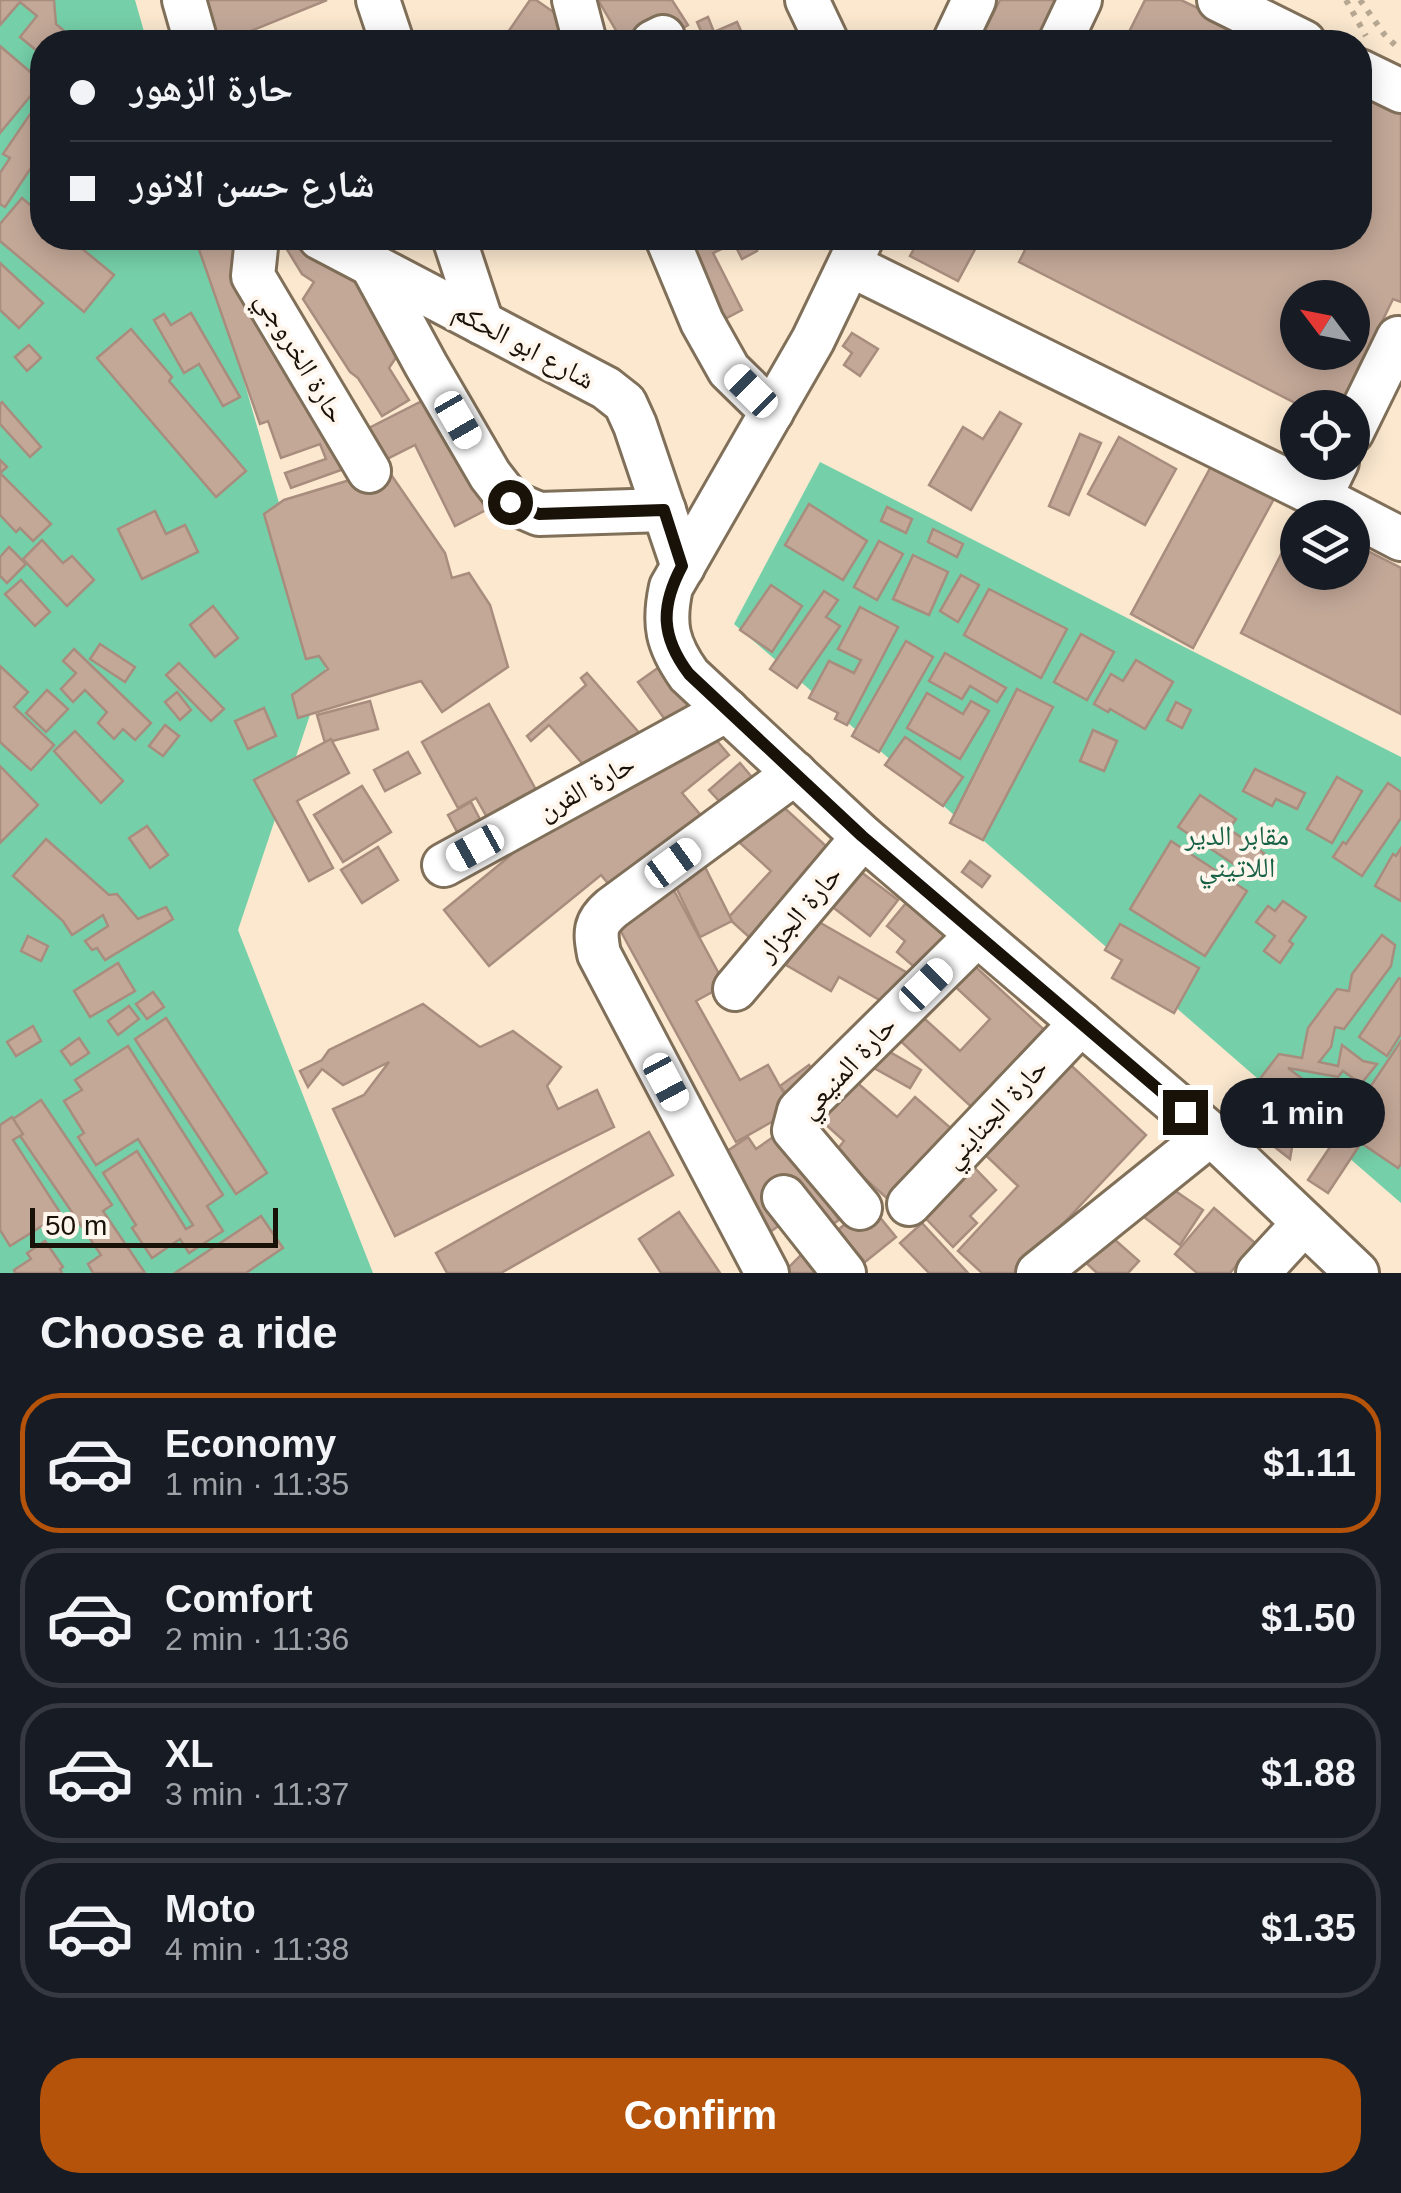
<!DOCTYPE html>
<meta charset="utf-8">
<style>
body{margin:0;font-family:Arial,"Noto Naskh Arabic",sans-serif;background:#20242c;color:#f1f3f6;height:100vh;display:flex;flex-direction:column;font-size:38px;white-space:nowrap}
*{box-sizing:border-box;margin:0}
p{font-size:32px;color:#9ea1a6}
.icon{flex:none;width:55px;height:55px;fill:none;stroke:currentColor;stroke-width:2;stroke-linecap:round;stroke-linejoin:round}
.map{position:relative;height:1273px;overflow:hidden}
.drawer{display:flex;flex-direction:column;background:#171b24;flex:1}
.drawer>*{flex:none}
.guide{position:absolute;left:30px;top:30px;width:1342px;height:220px;border-radius:40px;box-shadow:0 5px 25px #0003;display:grid;align-content:center;height:220px;padding:0 40px;background:#171b24}
.needle{width:65px;rotate:302deg}
.fabs{position:absolute;left:1280px;top:280px;display:grid;gap:20px}
.fabs a{display:grid;place-items:center;width:90px;height:90px;border-radius:50%;background:#171b24;box-shadow:0 5px 25px #0003;font-size:50px}
.scale{position:absolute;left:30px;bottom:25px;width:248px;box-sizing:border-box;padding-left:10px;border:5px solid #181209;border-top:0;font-size:28px;line-height:35px;white-space:nowrap;color:#181209;-webkit-text-stroke:8px #fff7ed;paint-order:stroke}
.end{position:absolute;width:45px;height:45px;margin:-22px;border:12px solid #181209;background:#fff;box-shadow:0 0 0 5px #fff}
.from{border-radius:50%}
.bubble{position:absolute;height:70px;border-radius:35px;background:#171b24;box-shadow:0 5px 25px #0003;font-size:32px;font-weight:700;line-height:70px;text-align:center}
.car{position:absolute;width:30px;height:60px;margin:-30px -15px;border-radius:12px;box-shadow:0 0 8px 2px #0007;background:linear-gradient(#fff 24%,#345 0 40%,#fff 0 76%,#345 0 86%,#fff 0)}
.guide b{display:flex;align-items:center;gap:35px;height:95px;font-size:38px}
.guide b+b{border-top:2px solid #363941}
.guide i{width:25px;height:25px;background:#f1f3f6}
ul{padding:0;list-style:none}
li{display:flex;align-items:center;gap:30px;height:140px;margin:0 20px 15px;padding:0 20px;border:5px solid #363941;border-radius:40px}
li div{flex:1}
li b{display:block;font-size:38px}
li em{font-style:normal;font-weight:700}
li.active{border-color:#b45309}
li>.icon{width:90px;height:90px;stroke-width:1.5}
h2{padding:0 40px;font-size:45px;line-height:120px}
.cta{display:flex;gap:20px;margin-top:auto;padding:20px 40px}
.cta a{flex:1;height:115px;border-radius:40px;background:#b45309;color:#fff;font-size:40px;font-weight:700;line-height:115px;text-align:center}
.map>svg:first-child{display:block}
</style>
<div class="map">
<svg width="1401" height="1273" viewBox="0 0 1401 1273">
<rect width="100%" height="100%" fill="#fbe8cf"/>
<!-- green -->
<g fill="#75d0a9">
<path d="M0,0H135L147,42H42V238H203L326,667L238,930L373,1273H0Z"/>
<path d="M820,462L1401,757V1203L734,624Z"/>
</g>
<!-- building -->
<g fill="#c3a898" stroke="#a88d7e" stroke-width="2.5" fill-rule="evenodd">
<path d="M0,0H54L56,24L77,42H42V55L20,37L37,16L20,2L0,25Z"/>
<path d="M182,0H327L246,33L250,42H199Z"/>
<path d="M530,0H536L568,22L554,42H510L504,38Z"/>
<path d="M598,0H672L688,25L676,32L646,42H621L617,32Z"/>
<path d="M1000,0H1057L1036,42H979Z"/>
<path d="M1145,0H1181L1268,42H1124Z"/>
<path d="M708,17L714,32L737,22L746,42H706L697,22Z"/>
<path d="M0,46L42,82L0,133Z"/>
<path d="M1360,88L1401,108V302L1393,299L1340,408H1305L1019,262L1031,238H1360ZM1298,298H1352V352H1298Z"/>
<path d="M37,104L42,108V151L5,207L0,204V173L10,158L3,154Z"/>
<path d="M22,198L42,215V238H69L114,275L84,312L0,241V224Z"/>
<path d="M195,238H250L247,245L300,396L319,389L366,461L291,488L285,473L326,459L320,444L281,458L268,421L260,424Z"/>
<path d="M280,238H327L367,285L405,344L389,368L409,400L382,416L358,378L350,372L303,299L314,282L302,274Z"/>
<path d="M672,238H751L757,251L742,259L734,243L713,253L742,310L715,324Z"/>
<path d="M920,238H969L979,242L958,281L910,256Z"/>
<path d="M0,263L43,303L19,328L0,310Z"/>
<path d="M191,313L240,397L223,406L199,364L184,373L154,320L164,314L171,325Z"/>
<path d="M131,329L172,377L169,381L246,471L216,497L97,358Z"/>
<path d="M852,333L878,349L860,376L844,365L852,353L843,346Z"/>
<path d="M29,345L41,358L27,371L15,357Z"/>
<path d="M430,397L486,510L455,526L415,445L377,464L361,432Z"/>
<path d="M2,402L41,447L30,457L0,424V404Z"/>
<path d="M1000,412L1021,424L971,510L929,485L963,427L983,439Z"/>
<path d="M1080,434L1101,443L1069,515L1049,506Z"/>
<path d="M1119,437L1176,469L1145,525L1088,494Z"/>
<path d="M0,460L7,467L0,473L51,524L33,541L20,528L16,532L0,515Z"/>
<path d="M1214,461L1276,495L1193,648L1131,614Z"/>
<path d="M383,463L445,553L452,578L469,573L490,605L508,667L442,712L421,681L298,718L292,695L328,669L319,656L306,659L264,514L284,500L363,476Z"/>
<path d="M809,504L867,541L843,580L785,545Z"/>
<path d="M887,507L912,519L906,533L881,521Z"/>
<path d="M155,511L166,534L185,525L198,552L142,579L118,529Z"/>
<path d="M1298,521V572H1352V543L1401,568V714L1241,633Z"/>
<path d="M933,529L963,544L957,557L928,542Z"/>
<path d="M42,540L63,563L72,556L94,580L67,606L23,559Z"/>
<path d="M879,541L903,554L877,600L854,587Z"/>
<path d="M9,547L26,564L7,583L0,576V557Z"/>
<path d="M913,555L948,572L929,615L893,599Z"/>
<path d="M961,575L979,585L958,622L940,611Z"/>
<path d="M21,580L50,612L35,626L5,594Z"/>
<path d="M771,585L802,606L772,652L740,630Z"/>
<path d="M989,589L1067,629L1041,678L964,635Z"/>
<path d="M824,591L838,600L826,617L840,626L797,688L770,669Z"/>
<path d="M213,606L238,638L215,657L190,625Z"/>
<path d="M860,607L898,627L847,725L835,719L838,713L809,698L829,661L854,673L861,660L838,649Z"/>
<path d="M1081,634L1114,652L1087,700L1054,682Z"/>
<path d="M906,641L933,657L879,752L852,736Z"/>
<path d="M100,644L135,667L125,682L90,659Z"/>
<path d="M74,649L151,723L135,740L123,729L114,739L98,723L107,712L85,690L73,702L61,689L76,673L63,661Z"/>
<path d="M945,653L1006,688L997,702L970,686L962,699L929,681Z"/>
<path d="M1136,660L1173,682L1145,729L1110,709L1108,712L1094,704L1111,674L1123,681Z"/>
<path d="M179,663L224,709L211,721L166,675Z"/>
<path d="M662,665L690,704L666,721L638,682Z"/>
<path d="M0,666L28,692L14,707L54,745L31,770L0,742Z"/>
<path d="M587,673L642,736L594,777L549,725L531,741L527,736L586,685L581,678Z"/>
<path d="M1017,689L1053,707L983,840L950,823Z"/>
<path d="M47,690L68,709L46,732L26,713Z"/>
<path d="M177,692L191,710L180,720L165,702Z"/>
<path d="M927,693L963,714L971,701L989,711L960,759L907,728Z"/>
<path d="M370,701L378,729L325,743L317,715Z"/>
<path d="M1176,702L1191,710L1182,728L1167,720Z"/>
<path d="M489,704L541,799L492,826L476,798L458,808L422,742Z"/>
<path d="M264,708L276,736L248,749L235,721Z"/>
<path d="M165,725L179,736L163,756L149,746Z"/>
<path d="M707,729L729,755L682,793L710,826L621,899L601,875L489,966L444,910L656,736Z"/>
<path d="M1093,730L1117,741L1104,771L1080,761Z"/>
<path d="M75,731L123,781L101,803L54,751Z"/>
<path d="M905,737L963,777L943,806L885,765Z"/>
<path d="M331,739L349,773L297,801L333,868L309,881L254,780Z"/>
<path d="M408,752L420,773L385,791L374,770Z"/>
<path d="M740,763L762,789L732,815L709,790Z"/>
<path d="M0,766L38,805L0,843Z"/>
<path d="M1255,769L1305,793L1297,809L1276,799L1272,806L1243,791Z"/>
<path d="M1337,777L1362,791L1332,843L1307,829Z"/>
<path d="M1388,783L1401,792V818L1362,876L1333,857L1343,842L1346,844Z"/>
<path d="M362,786L391,832L343,862L314,815Z"/>
<path d="M1200,795L1236,819L1229,829L1264,853L1250,875L1178,827Z"/>
<path d="M471,802L485,829L462,841L448,815Z"/>
<path d="M778,802L839,858L759,946L728,918L771,871L740,843Z"/>
<path d="M147,826L168,855L150,868L129,838Z"/>
<path d="M46,839L109,895L117,894L138,919L166,907L173,919L105,960L97,948L92,950L85,941L108,926L103,915L72,935L63,921L13,876Z"/>
<path d="M1171,841L1247,891L1205,956L1130,909Z"/>
<path d="M378,847L398,880L362,903L341,870Z"/>
<path d="M1401,848V901L1375,886L1393,854L1396,856Z"/>
<path d="M970,861L990,876L982,887L962,872Z"/>
<path d="M705,867L732,921L700,937L674,883Z"/>
<path d="M857,869L898,900L870,936L830,905Z"/>
<path d="M671,885L725,985L696,1001L740,1080L768,1065L793,1110L736,1142L613,917Z"/>
<path d="M1283,901L1306,917L1289,941L1293,944L1280,963L1264,951L1275,936L1256,922L1268,906L1275,911Z"/>
<path d="M906,903L948,937L919,971L897,952L905,941L887,926Z"/>
<path d="M812,918L911,975L892,1007L839,977L831,991L786,965Z"/>
<path d="M1120,924L1199,968L1174,1013L1112,978L1122,960L1105,950Z"/>
<path d="M1382,935L1395,945L1391,966L1344,1029L1335,1027L1331,1047L1319,1062L1338,1066L1342,1045L1363,1061L1377,1064L1361,1084L1343,1071L1338,1077L1288,1068L1329,1099L1344,1102L1312,1144L1293,1141L1290,1159L1267,1141L1272,1113L1254,1099L1256,1084L1279,1054L1302,1058L1308,1028L1337,989L1349,991L1352,974Z"/>
<path d="M28,936L48,946L41,961L21,951Z"/>
<path d="M966,958L1051,1036L979,1114L894,1035L916,1011L960,1051L990,1019L947,979Z"/>
<path d="M118,963L135,991L90,1017L74,991Z"/>
<path d="M1399,978L1401,979V1034L1387,1056L1359,1037Z"/>
<path d="M153,992L164,1007L147,1019L136,1004Z"/>
<path d="M423,1004L480,1047L513,1031L561,1067L547,1086L558,1109L597,1090L614,1127L395,1236L333,1109L364,1095L389,1062L343,1085L322,1069L308,1087L300,1071L322,1060L329,1050Z"/>
<path d="M129,1006L139,1019L118,1035L108,1021Z"/>
<path d="M166,1018L267,1173L236,1194L135,1039Z"/>
<path d="M33,1026L41,1041L16,1056L7,1042Z"/>
<path d="M79,1038L89,1053L71,1065L61,1051Z"/>
<path d="M1401,1041V1164L1398,1168L1361,1143L1328,1193L1308,1180Z"/>
<path d="M876,1044L921,1070L910,1088L865,1063Z"/>
<path d="M128,1046L223,1195L207,1206L223,1231L189,1253L180,1239L152,1258L132,1228L136,1225L103,1173L137,1151L186,1229L193,1225L138,1139L96,1165L78,1137L84,1133L64,1101L82,1090L75,1080Z"/>
<path d="M1062,1057L1146,1135L1017,1273H982L958,1251L1018,1186L976,1146Z"/>
<path d="M809,1065L818,1078L790,1099L780,1086Z"/>
<path d="M847,1074L897,1117L915,1097L961,1137L898,1208L835,1152L844,1141L813,1113Z"/>
<path d="M41,1100L112,1205L103,1211L145,1273H93L88,1264L101,1255L10,1121Z"/>
<path d="M12,1117L23,1134L13,1140L61,1214L10,1246L0,1230V1125Z"/>
<path d="M649,1132L673,1175L501,1273H447L436,1253Z"/>
<path d="M779,1133L839,1220L801,1246L784,1222L752,1245L720,1156L748,1137L756,1149Z"/>
<path d="M965,1158L996,1190L970,1216L977,1223L953,1247L915,1207Z"/>
<path d="M1161,1181L1203,1210L1180,1245L1135,1210Z"/>
<path d="M869,1204L896,1237L865,1262L838,1230Z"/>
<path d="M1214,1208L1255,1243L1230,1273H1197L1175,1254Z"/>
<path d="M679,1212L720,1273H661L639,1239Z"/>
<path d="M261,1216L283,1248L246,1273H175Z"/>
<path d="M922,1223L968,1273H929L900,1243Z"/>
<path d="M1106,1232L1139,1261L1128,1273H1097L1083,1260Z"/>
<path d="M823,1233L837,1273H786L784,1272Z"/>
<path d="M45,1241L63,1267L60,1269L62,1273H15L14,1270L31,1259L27,1253Z"/>
</g>
<g fill="none" stroke-linecap="round" stroke-linejoin="round">
<!-- minor casing -->
<g stroke="#806f59" stroke-width="48">
<g id="minor">
<path d="M184,0L196,42"/>
<path d="M378,0L392,42"/>
<path d="M574,0L585,42"/>
<path d="M807,0L827,42"/>
<path d="M1219,0L1304,42"/>
<path d="M653,42L663,37"/>
<path d="M954,42L974,0"/>
<path d="M1060,42L1080,0"/>
<path d="M1360,71L1401,91"/>
<path d="M257,238L253,276L369,471"/>
<path d="M320,238L606,388L625,403L635,425L683,567"/>
<path d="M454,238L482,323"/>
<path d="M667,238L702,322L729,370L772,412"/>
<path d="M862,238L813,340L671,587C663,624 667,644 689,675L863,837L1211,1134L1357,1273"/>
<path d="M371,264L426,365L490,475L511,502L539,514L664,510"/>
<path d="M850,265L1320,497L1401,539"/>
<path d="M1352,432L1398,338"/>
<path d="M1320,497L1337,462"/>
<path d="M444,865L727,710"/>
<path d="M735,989L863,837"/>
<path d="M784,1197L844,1273"/>
<path d="M909,1204L1081,1023"/>
<path d="M860,1208L794,1130L799,1111L977,935"/>
<path d="M767,1273L599,954C595,932 594,923 612,908L795,773"/>
<path d="M1038,1273L1211,1134"/>
<path d="M1258,1273L1304,1223"/>
</g>
</g>
<!-- path -->
<g stroke="#b6a792" stroke-width="6" stroke-dasharray="5 8" stroke-linecap="butt">
<path d="M1346,0L1366,36"/>
<path d="M1360,0L1384,34L1396,46"/>
</g>
<!-- minor -->
<use href="#minor" stroke="#fff" stroke-width="42"/>
</g>
<g fill="none" stroke-linecap="round" stroke-linejoin="round">
<!-- route -->
<path stroke="#181209" stroke-width="12" d="M510,502L539,514L664,510L682,566C660,607 661,637 689,674L862,836L1185,1112"/>
</g>
<g text-anchor="middle" dominant-baseline="central" stroke-width="8" stroke-linejoin="round" paint-order="stroke">
<!-- street labels -->
<g font-size="28" fill="#181209" stroke="#fff7ed">
<text transform="translate(524 345) rotate(28)">شارع ابو الحكم</text>
<text transform="translate(301 357) rotate(59)">حارة الخروجي</text>
<text transform="translate(586 787) rotate(-29)">حارة الفرن</text>
<text transform="translate(799 913) rotate(-50)">حارة الجزار</text>
<text transform="translate(847 1067) rotate(-47)">حارة المنيعي</text>
<text transform="translate(995 1113) rotate(-47)">حارة الجنايني</text>
</g>
<!-- park labels -->
<g font-size="28" fill="#176146" stroke="#fff7ed">
<text x="1237" y="835">مقابر الدير<tspan x="1237" dy="32">اللاتيني</tspan></text>
</g>
</g>
</svg>
<div class="fabs">
<a><svg class="needle" viewBox="-14 -14 28 28"><path d="M0-13l5 13h-10z" fill="#e53935"/><path d="M0 13l5-13h-10z" fill="#9ea1a6"/></svg></a>
<a><svg class="icon" aria-label="locate" viewBox="0 0 24 24"><circle cx="12" cy="12" r="6"/><path d="M12 2v4M12 18v4M2 12h4M18 12h4"/></svg></a>
<a><svg class="icon" aria-label="layers" viewBox="0 0 24 24"><path d="M12 4l9 5-9 5-9-5zM3 14l9 5 9-5"/></svg></a>
</div>
<div class="scale">50 m</div>
<i class="end from" style="left:510px;top:502px"></i>
<i class="end" style="left:1185px;top:1112px"></i>
<div class="bubble" style="left:1220px;top:1078px;width:165px">1 min</div>
<i class="car" style="left:751px;top:391px;rotate:315deg"></i>
<i class="car" style="left:458px;top:420px;rotate:150deg"></i>
<i class="car" style="left:475px;top:848px;rotate:241deg"></i>
<i class="car" style="left:673px;top:863px;rotate:54deg"></i>
<i class="car" style="left:926px;top:985px;rotate:45deg"></i>
<i class="car" style="left:666px;top:1082px;rotate:152deg"></i>
<div class="guide">
<b><i class="from"></i>حارة الزهور</b>
<b><i></i>شارع حسن الانور</b>
</div>
</div>
<section class="drawer">
<h2>Choose a ride</h2>
<ul>
<li class="active"><svg class="icon" aria-label="car" viewBox="0 0 24 24"><path d="M5 17H2v-5l4-1 3-4h7l3 4 3 1v5h-3M9 17h6M6 11h13"/><circle cx="7" cy="17" r="2"/><circle cx="17" cy="17" r="2"/></svg><div><b>Economy</b><p>1 min · 11:35</p></div><em>$1.11</em></li>
<li><svg class="icon" aria-label="car" viewBox="0 0 24 24"><path d="M5 17H2v-5l4-1 3-4h7l3 4 3 1v5h-3M9 17h6M6 11h13"/><circle cx="7" cy="17" r="2"/><circle cx="17" cy="17" r="2"/></svg><div><b>Comfort</b><p>2 min · 11:36</p></div><em>$1.50</em></li>
<li><svg class="icon" aria-label="car" viewBox="0 0 24 24"><path d="M5 17H2v-5l4-1 3-4h7l3 4 3 1v5h-3M9 17h6M6 11h13"/><circle cx="7" cy="17" r="2"/><circle cx="17" cy="17" r="2"/></svg><div><b>XL</b><p>3 min · 11:37</p></div><em>$1.88</em></li>
<li><svg class="icon" aria-label="car" viewBox="0 0 24 24"><path d="M5 17H2v-5l4-1 3-4h7l3 4 3 1v5h-3M9 17h6M6 11h13"/><circle cx="7" cy="17" r="2"/><circle cx="17" cy="17" r="2"/></svg><div><b>Moto</b><p>4 min · 11:38</p></div><em>$1.35</em></li>
</ul>
<div class="cta"><a>Confirm</a></div>
</section>
